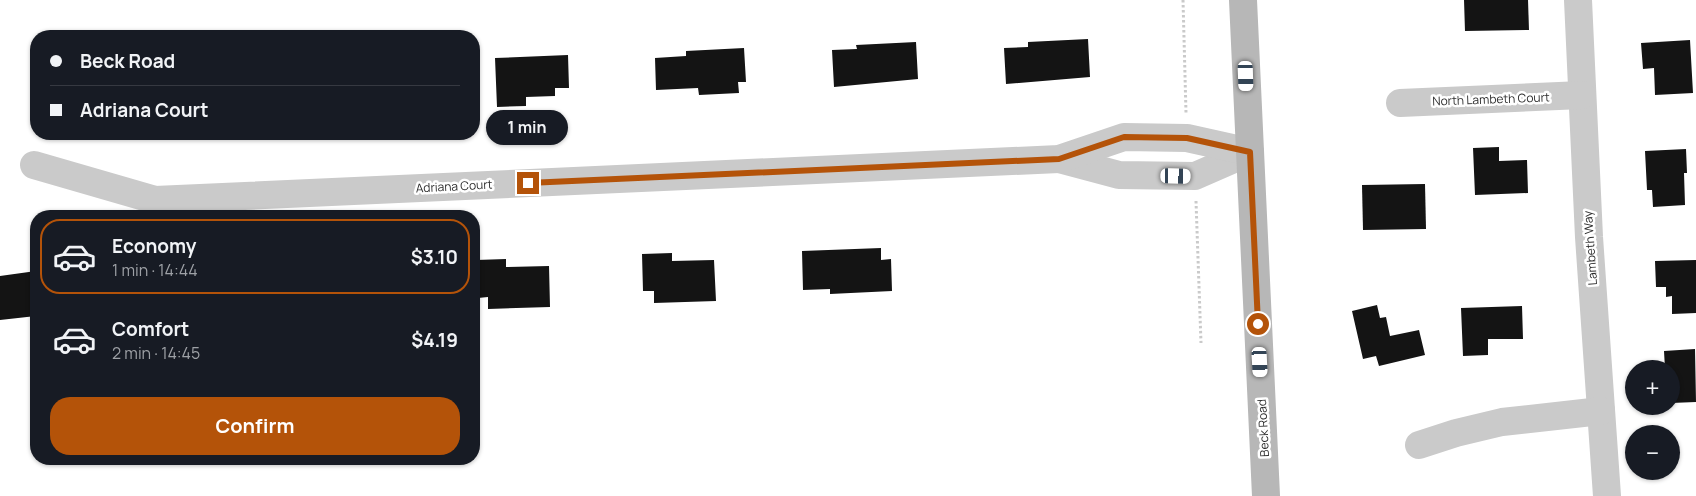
<!DOCTYPE html>
<meta charset="utf-8">
<style>
body{margin:0;font-family:Manrope,sans-serif;background:#20242c;color:#f1f3f6;height:100vh;display:flex;flex-direction:column;font-size:19px;white-space:nowrap}
*{box-sizing:border-box;margin:0}
p{font-size:16px;color:#9ea1a6}
.icon{flex:none;width:28px;height:28px;fill:none;stroke:currentColor;stroke-width:2;stroke-linecap:round;stroke-linejoin:round}
.map{position:relative;flex:1;overflow:hidden}
.drawer{position:absolute;left:30px;top:210px;width:450px;height:255px;display:flex;flex-direction:column;background:#171b24;border-radius:20px;box-shadow:0 1px 4px #0004}
.drawer>*{flex:none}
.banner{position:absolute;left:30px;top:30px;width:450px;height:110px;border-radius:20px;box-shadow:0 1px 4px #0004;display:grid;align-content:center;height:110px;padding:0 20px;background:#171b24}
.controls{position:absolute;left:1625px;top:360px;display:grid;gap:10px}
.controls a{display:grid;place-items:center;width:55px;height:55px;border-radius:50%;background:#171b24;box-shadow:0 1px 4px #0004;font-size:25px}
.end{position:absolute;width:22px;height:22px;margin:-11px;border:6px solid #b45309;background:#fff;box-shadow:0 0 0 2px #fff}
.from{border-radius:50%}
.bubble{position:absolute;height:35px;border-radius:18px;background:#171b24;box-shadow:0 1px 4px #0004;font-size:16px;font-weight:700;line-height:35px;text-align:center}
.car{position:absolute;width:15px;height:30px;margin:-15px -8px;border-radius:6px;box-shadow:0 0 4px 1px #0007;background:linear-gradient(#fff 24%,#345 0 40%,#fff 0 76%,#345 0 86%,#fff 0)}
.banner b{display:flex;align-items:center;gap:18px;height:48px;font-size:19px}
.banner b+b{border-top:1px solid #363941}
.banner i{width:12px;height:12px;background:#f1f3f6}
ul{padding:9px 0 0;list-style:none}
li{display:flex;align-items:center;gap:15px;height:75px;margin:0 10px 8px;padding:0 10px;border:2px solid transparent;border-radius:20px}
li div{flex:1}
li b{display:block;font-size:19px}
li em{font-style:normal;font-weight:700}
li.selected{border-color:#b45309}
li>.icon{width:45px;height:45px;stroke-width:1.5}
.action{display:flex;gap:10px;margin-top:auto;padding:10px 20px}
.action a{flex:1;height:58px;border-radius:20px;background:#b45309;color:#fff;font-size:20px;font-weight:700;line-height:58px;text-align:center}
.map>svg:first-child{display:block}
</style>
<div class="map">
<svg width="1696" height="496" viewBox="0 0 1696 496">
<rect width="100%" height="100%" fill="#fff"/>
<!-- building -->
<g fill="#141414">
<path d="M1464,0H1528L1529,30L1465,31Z"/>
<path d="M1088,39L1090,77L1006,84L1004,48L1028,47V42Z"/>
<path d="M1690,40L1693,93L1655,95L1654,68L1643,69L1641,43Z"/>
<path d="M916,42L918,79L834,87L832,50L857,49L856,45Z"/>
<path d="M744,48L746,82H738L739,93L699,95L698,88L656,90L655,58L686,56V51Z"/>
<path d="M568,55L569,88H555V96L526,97V106L497,107L495,58Z"/>
<path d="M1499,147V161L1527,160L1528,193L1475,195L1473,148Z"/>
<path d="M1686,149L1687,173H1684L1685,205L1653,207L1652,190H1647L1645,151Z"/>
<path d="M1425,184L1426,229L1363,230L1362,185Z"/>
<path d="M881,248V260L891,259L892,291L830,294V289L803,290L802,251Z"/>
<path d="M672,253V261L714,260L716,301L654,303V291H643L642,254Z"/>
<path d="M506,259V267L549,266L550,307L488,309V297L478,298L476,260Z"/>
<path d="M1696,260V313L1672,314V296L1666,297V287H1656L1655,261Z"/>
<path d="M36,271V316L0,320V276Z"/>
<path d="M1377,305L1380,318L1386,317L1390,336L1419,330L1425,355L1379,366L1376,356L1363,359L1352,311Z"/>
<path d="M1522,306L1523,339H1488V355L1463,356L1461,308Z"/>
<path d="M1695,349L1696,402L1671,403V369H1665L1664,351Z"/>
</g>
<g fill="none" stroke-linecap="round" stroke-linejoin="round">
<!-- path -->
<g stroke="#cacaca" stroke-width="3" stroke-dasharray="2.5 2.5" stroke-linecap="butt">
<path d="M1183,0L1186,113"/>
<path d="M1196,201L1201,343"/>
</g>
<!-- minor -->
<g stroke="#cacaca" stroke-width="28">
<path d="M1578,0L1589,237L1607,496"/>
<path d="M1400,103L1582,95"/>
<path d="M1059,159L1119,175L1195,176L1250,152"/>
<path d="M34,165L155,200L1059,159L1124,137L1187,138L1250,152"/>
<path d="M1419,445L1456,433L1502,422L1601,411"/>
</g>
<!-- secondary -->
<path stroke="#b7b7b7" stroke-width="28" d="M1243,0L1266,496"/>
</g>
<g fill="none" stroke-linecap="round" stroke-linejoin="round">
<!-- route -->
<path stroke="#b45309" stroke-width="6" d="M528,183L1059,159L1124,137L1187,138L1250,152L1258,324"/>
</g>
<g text-anchor="middle" dominant-baseline="central" stroke-width="5" stroke-linejoin="round" paint-order="stroke">
<!-- street labels -->
<g font-size="12" fill="#2d2d2d" stroke="#fff">
<text transform="translate(1491 99) rotate(-2)">North Lambeth Court</text>
<text transform="translate(454 186) rotate(-3)">Adriana Court</text>
<text transform="translate(1590 248) rotate(-94)">Lambeth Way</text>
<text transform="translate(1263 428) rotate(-93)">Beck Road</text>
</g>
</g>
</svg>
<div class="controls">
<a>+</a>
<a>−</a>
</div>
<i class="end from" style="left:1258px;top:324px"></i>
<i class="end" style="left:528px;top:183px"></i>
<div class="bubble" style="left:486px;top:110px;width:82px">1 min</div>
<i class="car" style="left:1246px;top:76px;rotate:178deg"></i>
<i class="car" style="left:1176px;top:176px;rotate:91deg"></i>
<i class="car" style="left:1260px;top:362px;rotate:177deg"></i>
<div class="banner">
<b><i class="from"></i>Beck Road</b>
<b><i></i>Adriana Court</b>
</div>
<section class="drawer">
<ul>
<li class="selected"><svg class="icon" aria-label="car" viewBox="0 0 24 24"><path d="M5 17H2v-5l4-1 3-4h7l3 4 3 1v5h-3M9 17h6M6 11h13"/><circle cx="7" cy="17" r="2"/><circle cx="17" cy="17" r="2"/></svg><div><b>Economy</b><p>1 min · 14:44</p></div><em>$3.10</em></li>
<li><svg class="icon" aria-label="car" viewBox="0 0 24 24"><path d="M5 17H2v-5l4-1 3-4h7l3 4 3 1v5h-3M9 17h6M6 11h13"/><circle cx="7" cy="17" r="2"/><circle cx="17" cy="17" r="2"/></svg><div><b>Comfort</b><p>2 min · 14:45</p></div><em>$4.19</em></li>
</ul>
<div class="action"><a>Confirm</a></div>
</section>
</div>
